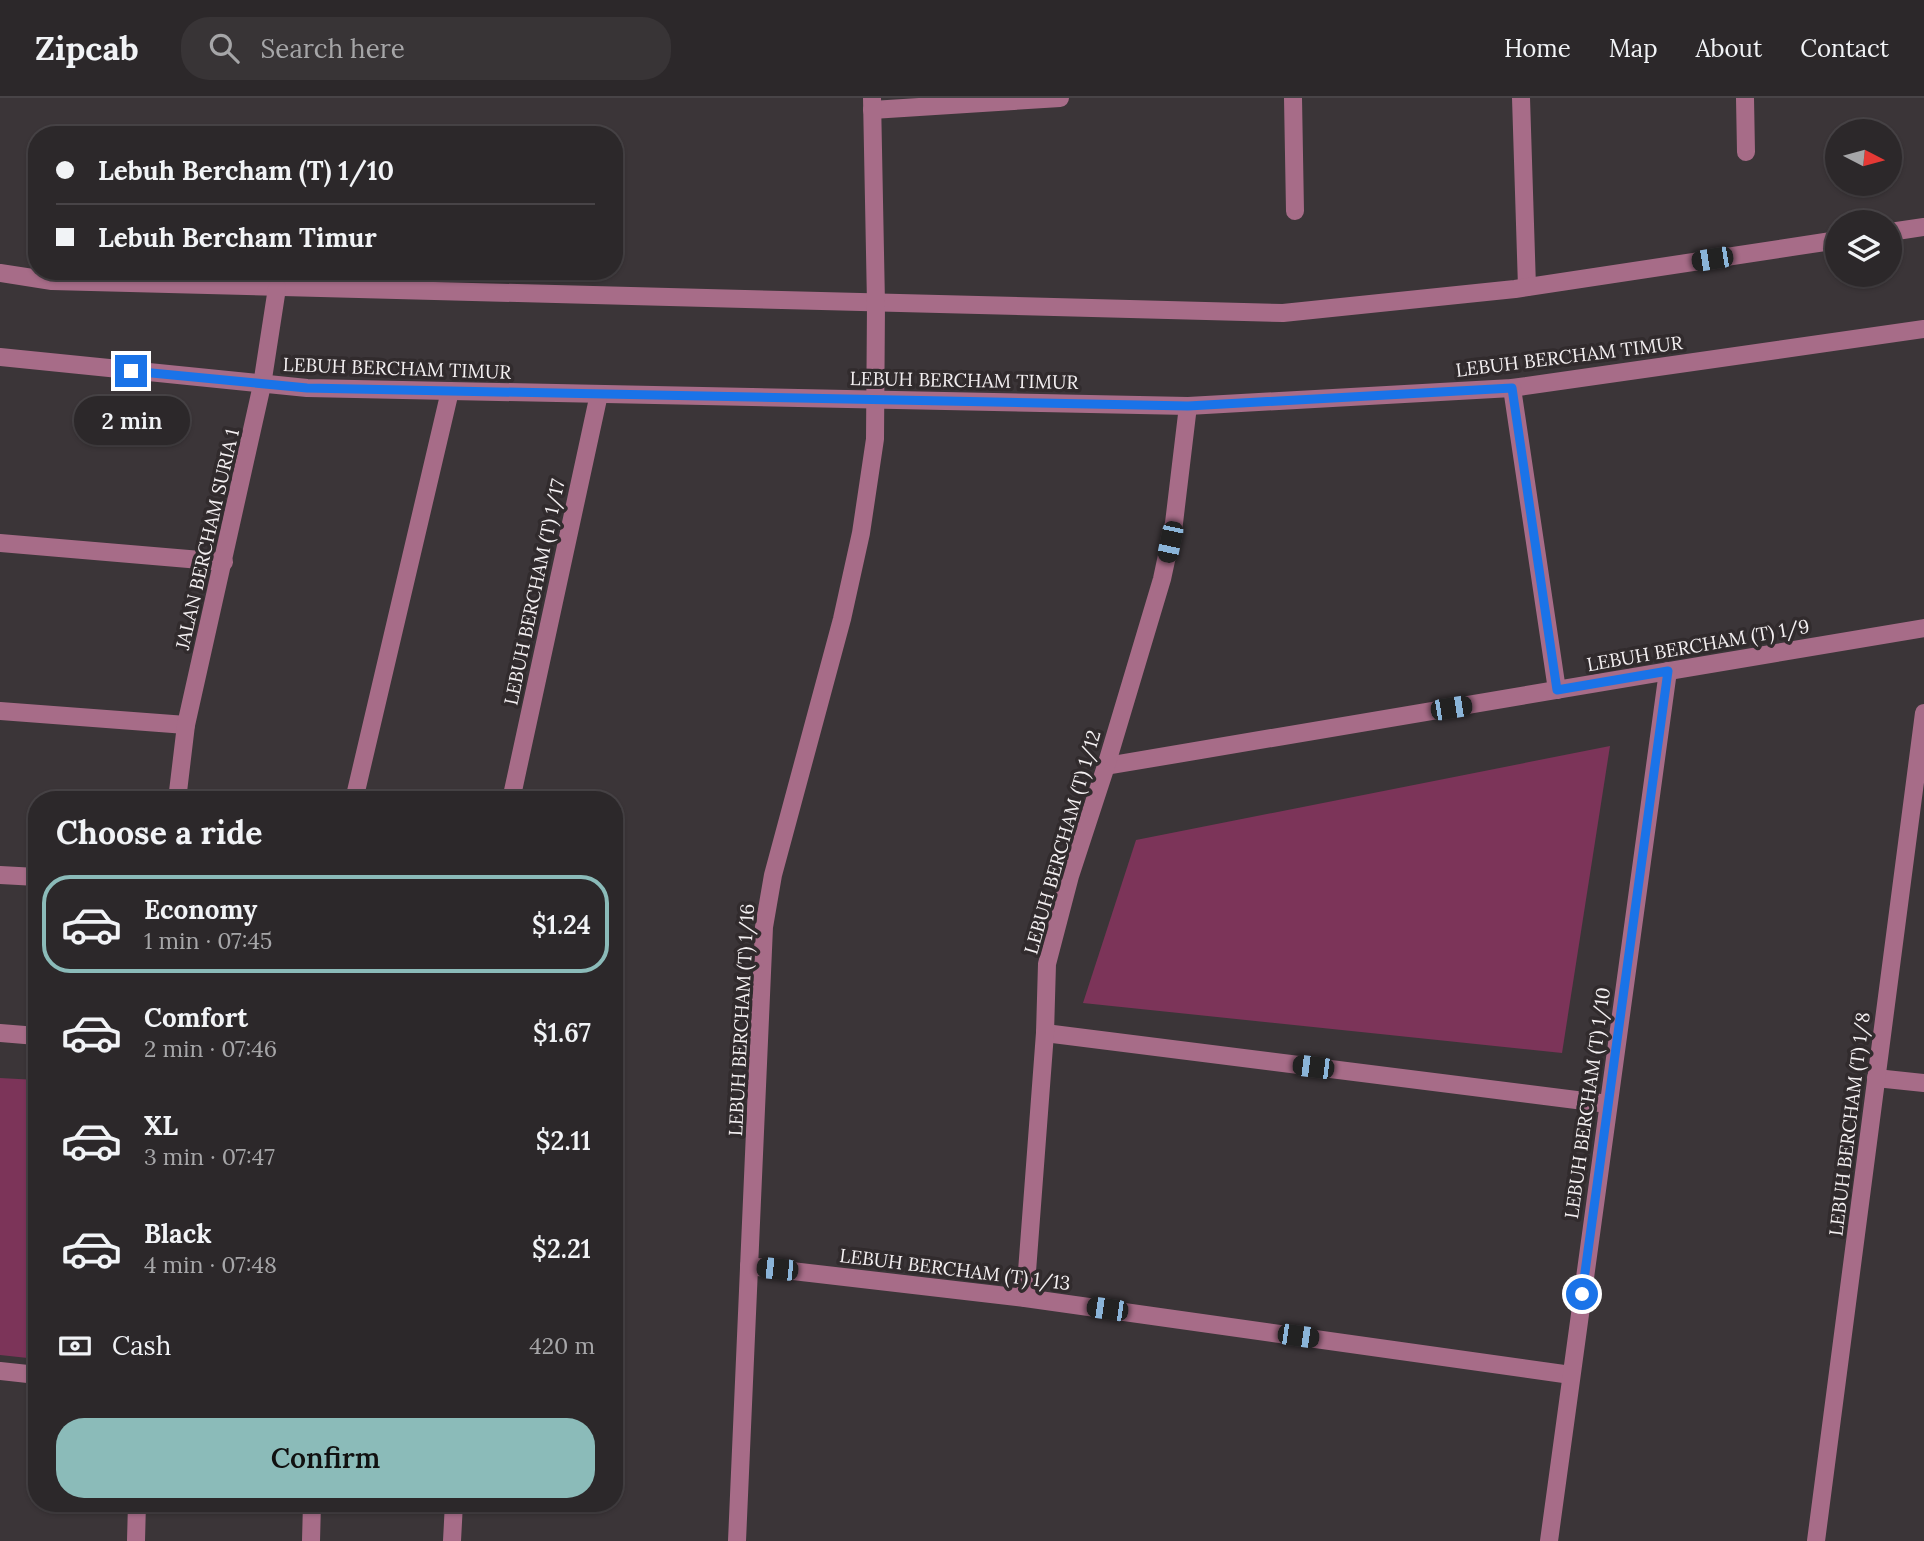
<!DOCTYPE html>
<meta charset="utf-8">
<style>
body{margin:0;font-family:Lora,serif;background:#383436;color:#f1f3f6;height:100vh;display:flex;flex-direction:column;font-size:26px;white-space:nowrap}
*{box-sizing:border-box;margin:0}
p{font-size:23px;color:#a6a6a8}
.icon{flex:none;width:38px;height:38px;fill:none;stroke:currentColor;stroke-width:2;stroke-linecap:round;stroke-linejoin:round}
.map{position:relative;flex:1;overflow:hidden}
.drawer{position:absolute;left:28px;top:693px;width:595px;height:721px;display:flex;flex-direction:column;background:#2c282a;border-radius:28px;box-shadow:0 2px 5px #0004,0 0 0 2px #484447}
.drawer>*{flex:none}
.guide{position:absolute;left:28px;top:28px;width:595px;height:154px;border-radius:28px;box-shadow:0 2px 5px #0004,0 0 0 2px #484447;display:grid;align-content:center;height:154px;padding:0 28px;background:#2c282a}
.needle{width:46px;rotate:96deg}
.tools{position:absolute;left:1825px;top:21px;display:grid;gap:14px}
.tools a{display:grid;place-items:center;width:77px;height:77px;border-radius:50%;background:#2c282a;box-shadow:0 2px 5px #0004,0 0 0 2px #484447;font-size:35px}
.end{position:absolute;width:32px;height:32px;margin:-16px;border:9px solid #1a73e8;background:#fff;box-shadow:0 0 0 4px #fff}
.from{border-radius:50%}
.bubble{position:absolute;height:49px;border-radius:24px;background:#2c282a;box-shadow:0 2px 5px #0004,0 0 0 2px #484447;font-size:23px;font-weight:600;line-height:49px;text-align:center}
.car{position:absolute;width:21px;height:42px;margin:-21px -10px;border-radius:9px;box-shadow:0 0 5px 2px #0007;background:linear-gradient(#222 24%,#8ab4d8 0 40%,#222 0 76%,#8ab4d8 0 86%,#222 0)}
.guide b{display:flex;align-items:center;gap:24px;height:66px;font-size:26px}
.guide b+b{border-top:2px solid #484447}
.guide i{width:18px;height:18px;background:#f1f3f6}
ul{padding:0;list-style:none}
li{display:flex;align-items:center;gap:21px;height:98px;margin:0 14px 10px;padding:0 14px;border:4px solid transparent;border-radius:28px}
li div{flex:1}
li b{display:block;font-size:26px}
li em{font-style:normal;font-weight:600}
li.selected{border-color:#8bbbb9}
li>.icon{width:63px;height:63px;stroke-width:1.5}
h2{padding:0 28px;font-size:32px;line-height:84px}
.pay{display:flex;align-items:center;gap:18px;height:77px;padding:0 28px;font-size:26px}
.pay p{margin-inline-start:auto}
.primary-button{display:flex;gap:14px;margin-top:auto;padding:14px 28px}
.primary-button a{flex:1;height:80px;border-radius:28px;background:#8bbbb9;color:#111;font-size:28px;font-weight:600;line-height:80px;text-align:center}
header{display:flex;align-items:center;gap:42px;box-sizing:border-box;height:98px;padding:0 35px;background:#2c282a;border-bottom:2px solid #484447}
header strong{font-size:33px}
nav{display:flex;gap:38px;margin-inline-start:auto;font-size:24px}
.search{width:490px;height:63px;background:#383436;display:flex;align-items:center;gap:18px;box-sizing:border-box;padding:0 24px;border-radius:28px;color:#a6a6a8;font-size:26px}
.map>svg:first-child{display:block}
</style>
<header>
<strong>Zipcab</strong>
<div class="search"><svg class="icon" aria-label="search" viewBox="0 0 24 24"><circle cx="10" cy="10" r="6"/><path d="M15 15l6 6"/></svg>Search here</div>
<nav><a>Home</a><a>Map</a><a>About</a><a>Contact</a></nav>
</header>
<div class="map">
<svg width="1924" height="1443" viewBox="0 0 1924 1443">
<rect width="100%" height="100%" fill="#3b3538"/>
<!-- green -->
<g fill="#7c3459">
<path d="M1610,648L1562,955L1083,905L1136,742Z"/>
<path d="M0,980L37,982V1261L0,1257Z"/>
</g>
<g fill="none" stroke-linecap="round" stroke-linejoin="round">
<!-- minor -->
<g stroke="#a76c88" stroke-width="18">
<path d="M1293,0L1295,113"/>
<path d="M1521,0L1527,189"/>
<path d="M1745,0L1746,54"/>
<path d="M872,12L1060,0"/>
<path d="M1890,134L1924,129"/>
<path d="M0,175L52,183L1283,215L1515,191L1838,142"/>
<path d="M0,259L307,290L1188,308L1512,290L1924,231"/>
<path d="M1512,290L1557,592"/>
<path d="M0,445L224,464"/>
<path d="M0,613L186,627"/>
<path d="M1106,668L1924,530"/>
<path d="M177,702L186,627L262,287L277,190"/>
<path d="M354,702L450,293"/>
<path d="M511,702L599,296"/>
<path d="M0,777L37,779"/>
<path d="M0,935L37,938"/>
<path d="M1045,935L1608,1006"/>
<path d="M1876,980L1924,985"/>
<path d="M749,1168L1025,1200L1571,1277"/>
<path d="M1025,1200L1045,935L1047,866L1070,778L1106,668L1162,481L1174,425L1188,308"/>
<path d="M0,1273L37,1277"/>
<path d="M136,1443L137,1405"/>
<path d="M311,1443L312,1405"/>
<path d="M452,1443L454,1405"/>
<path d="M737,1443L764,829L773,777L842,521L861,435L875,341L876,206L872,0"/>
<path d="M1549,1443L1668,573"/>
<path d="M1816,1443L1924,615"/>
</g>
</g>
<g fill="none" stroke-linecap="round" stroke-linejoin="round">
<!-- route -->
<path stroke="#1a73e8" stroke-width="9" d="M131,273L307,290L1188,308L1512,290L1557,592L1668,573L1582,1196"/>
</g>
<g text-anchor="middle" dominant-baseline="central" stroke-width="7" stroke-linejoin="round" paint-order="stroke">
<!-- street labels -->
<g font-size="19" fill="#f4f0f2" stroke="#312b2d">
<text transform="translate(1569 258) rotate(-7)">LEBUH BERCHAM TIMUR</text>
<text transform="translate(397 270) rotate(2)">LEBUH BERCHAM TIMUR</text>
<text transform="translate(964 282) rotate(1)">LEBUH BERCHAM TIMUR</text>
<text transform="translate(207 441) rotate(-77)">JALAN BERCHAM SURIA 1</text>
<text transform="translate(534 494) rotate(-78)">LEBUH BERCHAM (T) 1/17</text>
<text transform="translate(1698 547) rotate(-10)">LEBUH BERCHAM (T) 1/9</text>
<text transform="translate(1062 744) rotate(-74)">LEBUH BERCHAM (T) 1/12</text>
<text transform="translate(741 922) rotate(-87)">LEBUH BERCHAM (T) 1/16</text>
<text transform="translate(1587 1005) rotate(-82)">LEBUH BERCHAM (T) 1/10</text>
<text transform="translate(1849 1026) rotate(-83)">LEBUH BERCHAM (T) 1/8</text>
<text transform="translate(955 1171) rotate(7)">LEBUH BERCHAM (T) 1/13</text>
</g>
</g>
</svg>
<div class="tools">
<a><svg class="needle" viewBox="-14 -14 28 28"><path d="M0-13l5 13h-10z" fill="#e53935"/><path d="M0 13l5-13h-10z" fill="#a6a6a8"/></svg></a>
<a><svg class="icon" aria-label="layers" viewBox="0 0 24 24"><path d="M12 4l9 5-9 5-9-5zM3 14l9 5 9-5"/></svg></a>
</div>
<i class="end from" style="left:1582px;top:1196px"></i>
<i class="end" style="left:131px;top:273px"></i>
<div class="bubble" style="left:74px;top:298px;width:116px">2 min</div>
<i class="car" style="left:1712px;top:161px;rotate:261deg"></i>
<i class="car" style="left:1170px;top:444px;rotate:192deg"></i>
<i class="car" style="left:1451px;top:610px;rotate:81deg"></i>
<i class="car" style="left:1313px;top:969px;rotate:277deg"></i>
<i class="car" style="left:777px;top:1171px;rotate:276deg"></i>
<i class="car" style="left:1107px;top:1211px;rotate:278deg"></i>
<i class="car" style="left:1298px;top:1238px;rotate:98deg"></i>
<div class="guide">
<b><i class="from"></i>Lebuh Bercham (T) 1/10</b>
<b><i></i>Lebuh Bercham Timur</b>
</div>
<section class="drawer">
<h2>Choose a ride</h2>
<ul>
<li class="selected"><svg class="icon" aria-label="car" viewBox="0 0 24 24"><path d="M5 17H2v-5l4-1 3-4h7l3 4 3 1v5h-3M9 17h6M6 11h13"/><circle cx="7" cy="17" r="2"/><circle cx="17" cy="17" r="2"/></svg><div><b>Economy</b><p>1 min · 07:45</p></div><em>$1.24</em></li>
<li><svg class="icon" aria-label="car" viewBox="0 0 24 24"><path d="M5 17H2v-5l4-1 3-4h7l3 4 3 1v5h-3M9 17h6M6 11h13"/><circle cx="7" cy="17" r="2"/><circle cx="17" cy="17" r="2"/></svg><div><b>Comfort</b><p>2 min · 07:46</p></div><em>$1.67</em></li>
<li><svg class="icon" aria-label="car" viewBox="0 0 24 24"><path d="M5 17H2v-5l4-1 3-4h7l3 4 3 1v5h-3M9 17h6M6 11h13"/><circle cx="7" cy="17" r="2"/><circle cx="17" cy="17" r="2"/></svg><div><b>XL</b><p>3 min · 07:47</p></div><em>$2.11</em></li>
<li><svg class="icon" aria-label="car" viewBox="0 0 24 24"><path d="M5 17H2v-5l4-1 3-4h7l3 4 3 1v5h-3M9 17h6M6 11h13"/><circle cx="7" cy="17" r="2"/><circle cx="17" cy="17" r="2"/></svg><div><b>Black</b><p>4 min · 07:48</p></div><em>$2.21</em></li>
</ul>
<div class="pay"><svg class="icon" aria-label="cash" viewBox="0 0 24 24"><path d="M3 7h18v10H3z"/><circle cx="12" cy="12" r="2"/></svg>Cash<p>420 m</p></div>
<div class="primary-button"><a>Confirm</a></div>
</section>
</div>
